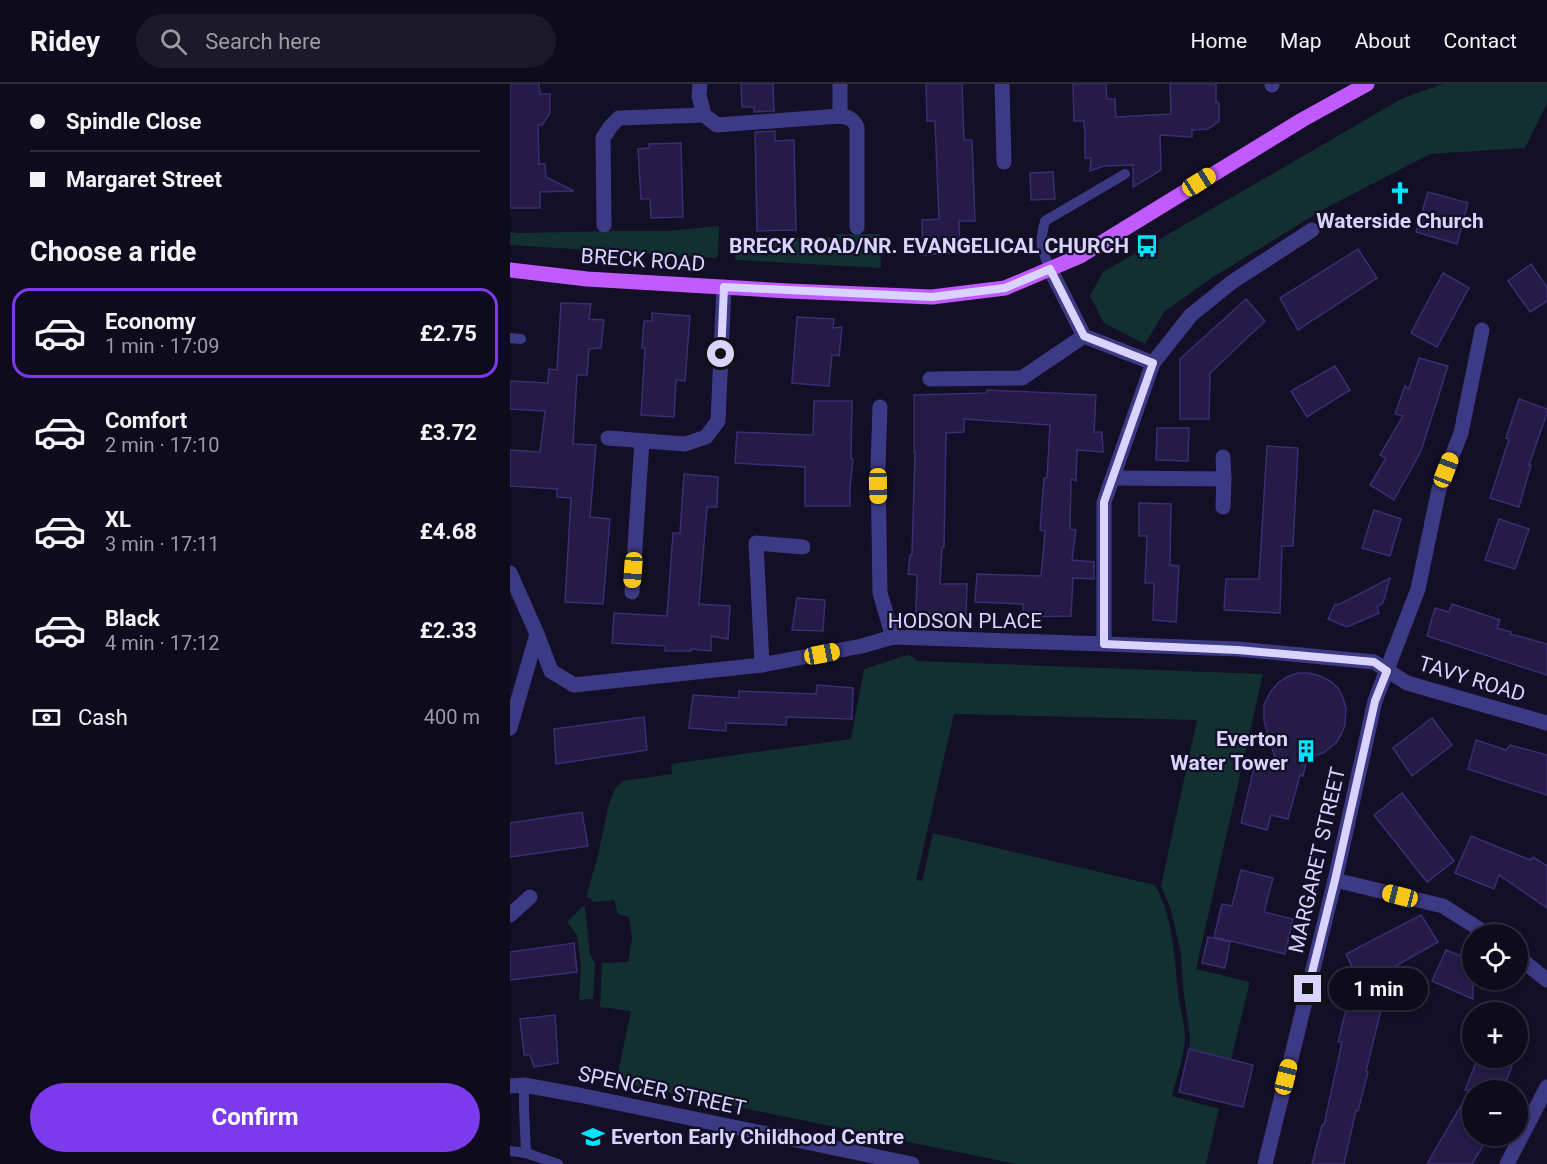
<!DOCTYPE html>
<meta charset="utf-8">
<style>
body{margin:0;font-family:Roboto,sans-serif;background:#1c1929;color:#f1f3f6;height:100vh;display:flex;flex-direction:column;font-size:22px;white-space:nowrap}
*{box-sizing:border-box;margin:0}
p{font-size:20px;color:#9b9ba3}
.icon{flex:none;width:33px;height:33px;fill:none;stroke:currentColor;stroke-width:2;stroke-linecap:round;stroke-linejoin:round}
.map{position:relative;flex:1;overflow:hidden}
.panel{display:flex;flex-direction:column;background:#0e0b1c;width:510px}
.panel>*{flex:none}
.banner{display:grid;align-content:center;height:132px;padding:0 30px;background:#0e0b1c}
.fabs{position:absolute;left:952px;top:840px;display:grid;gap:12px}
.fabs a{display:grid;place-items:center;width:66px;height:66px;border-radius:50%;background:#0e0b1c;box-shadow:0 3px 9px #0003,0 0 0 2px #2e2b3b;font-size:30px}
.end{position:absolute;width:27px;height:27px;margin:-14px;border:8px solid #d9d4ff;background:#111;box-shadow:0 0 0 3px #111}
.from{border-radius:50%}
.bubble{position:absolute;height:42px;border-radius:21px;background:#0e0b1c;box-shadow:0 3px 9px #0003,0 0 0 2px #2e2b3b;font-size:20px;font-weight:700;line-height:42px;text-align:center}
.car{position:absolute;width:18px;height:36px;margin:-18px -9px;border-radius:8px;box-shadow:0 0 4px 2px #0007;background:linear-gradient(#f5c518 24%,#345 0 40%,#f5c518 0 76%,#345 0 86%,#f5c518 0)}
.banner b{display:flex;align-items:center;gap:21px;height:57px;font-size:22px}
.banner b+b{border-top:2px solid #2e2b3b}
.banner i{width:15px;height:15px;background:#f1f3f6}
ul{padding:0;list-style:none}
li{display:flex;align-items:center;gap:18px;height:90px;margin:0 12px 9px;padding:0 18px;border:3px solid transparent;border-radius:18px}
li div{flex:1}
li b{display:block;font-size:22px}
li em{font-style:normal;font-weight:700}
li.current{border-color:#7c3aed}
li>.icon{width:54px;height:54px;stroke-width:1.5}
h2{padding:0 30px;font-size:27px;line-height:72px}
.pay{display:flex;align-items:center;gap:15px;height:66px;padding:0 30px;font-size:22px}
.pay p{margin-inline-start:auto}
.cta{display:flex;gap:12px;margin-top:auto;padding:12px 30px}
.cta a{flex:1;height:69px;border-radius:36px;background:#7c3aed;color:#fff;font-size:24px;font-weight:700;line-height:69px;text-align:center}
header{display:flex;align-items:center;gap:36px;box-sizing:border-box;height:84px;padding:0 30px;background:#0e0b1c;border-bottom:2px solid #2e2b3b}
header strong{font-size:28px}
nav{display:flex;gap:33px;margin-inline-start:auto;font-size:21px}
.search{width:420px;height:54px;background:#1c1929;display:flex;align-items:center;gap:15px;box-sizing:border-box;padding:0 21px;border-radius:33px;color:#9b9ba3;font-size:22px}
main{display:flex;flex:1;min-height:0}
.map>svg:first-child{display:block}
</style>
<header>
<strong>Ridey</strong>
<div class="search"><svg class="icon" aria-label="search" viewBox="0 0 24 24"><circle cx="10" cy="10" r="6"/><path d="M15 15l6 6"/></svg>Search here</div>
<nav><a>Home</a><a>Map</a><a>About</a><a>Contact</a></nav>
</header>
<main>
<section class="panel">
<div class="banner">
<b><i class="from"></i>Spindle Close</b>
<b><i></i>Margaret Street</b>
</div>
<h2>Choose a ride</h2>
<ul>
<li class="current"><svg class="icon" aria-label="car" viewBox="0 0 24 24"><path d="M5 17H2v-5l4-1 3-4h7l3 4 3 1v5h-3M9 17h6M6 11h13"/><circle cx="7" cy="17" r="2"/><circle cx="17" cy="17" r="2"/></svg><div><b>Economy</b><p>1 min · 17:09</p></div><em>£2.75</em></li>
<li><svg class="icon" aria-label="car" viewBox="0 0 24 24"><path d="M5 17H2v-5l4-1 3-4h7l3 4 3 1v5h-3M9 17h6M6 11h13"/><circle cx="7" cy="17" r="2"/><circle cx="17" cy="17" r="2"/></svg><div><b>Comfort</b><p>2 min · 17:10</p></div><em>£3.72</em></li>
<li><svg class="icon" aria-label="car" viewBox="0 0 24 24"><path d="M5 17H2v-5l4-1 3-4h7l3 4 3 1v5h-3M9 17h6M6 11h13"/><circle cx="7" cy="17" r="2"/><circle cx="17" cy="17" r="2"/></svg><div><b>XL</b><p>3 min · 17:11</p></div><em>£4.68</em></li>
<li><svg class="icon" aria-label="car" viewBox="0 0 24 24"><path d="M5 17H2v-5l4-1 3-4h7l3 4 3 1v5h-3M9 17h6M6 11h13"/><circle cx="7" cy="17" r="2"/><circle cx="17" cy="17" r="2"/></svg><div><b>Black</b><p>4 min · 17:12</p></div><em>£2.33</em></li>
</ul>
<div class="pay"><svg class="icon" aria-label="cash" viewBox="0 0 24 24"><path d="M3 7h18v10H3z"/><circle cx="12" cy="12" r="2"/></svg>Cash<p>400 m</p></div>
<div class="cta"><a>Confirm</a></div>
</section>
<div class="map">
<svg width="1037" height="1080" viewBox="0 0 1037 1080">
<rect width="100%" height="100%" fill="#130f26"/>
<!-- green -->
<g fill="#12302f">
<path d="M933,0H1037V19L1015,64L920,70L814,125L700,195L654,228L635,260L594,239L580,212L593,188L893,14Z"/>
<path d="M209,142L208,171L206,174L0,161V148L9,149L101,147H157Z"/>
<path d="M326,150H370L371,184L225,176L224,157L325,153Z"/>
<path d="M397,571L402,572L407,577L753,590L686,885L740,898L721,975L679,965L680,955L673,902L671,870L661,826L651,802L687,636L444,630L406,796L412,797L423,749L645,801C665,837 664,877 669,917C671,929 675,942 675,954C675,970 666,995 662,1012L709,1025L696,1080H506L106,998L121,927L90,923L92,879L118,878L122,854L119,833L108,830L104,816L82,818L81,814L76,813L88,771L99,720L105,705L113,697L162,690L161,680L341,655L354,585Z"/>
<path d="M73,822L75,823L80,870L85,880L83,915L69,916L71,883L67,851L57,838Z"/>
</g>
<!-- building -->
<g fill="#241b47" stroke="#3b2d73" stroke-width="1.5">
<path d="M0,0H29L30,10H40V29L32,41H28L29,80H35L36,93L64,107L30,108V124H0Z"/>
<path d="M231,0H263L264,27L244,28V23H232Z"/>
<path d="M416,0H452L454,56H462L465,137H449L450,169L413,171L412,136L429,135L425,37H417Z"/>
<path d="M563,0H596L597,15H605L606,33L661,30L660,0H706V18L709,19V37L698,45L682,46V53L650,51L651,86L623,103V81L594,82L580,87L581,74H575V44H574V37H564Z"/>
<path d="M265,47V57L284,56L286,146L247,147L245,48Z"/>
<path d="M171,59L173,133L141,134L140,115H131L128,65L139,64V60Z"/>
<path d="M543,88L545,115L521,116L520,89Z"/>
<path d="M918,108L958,119L947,160L906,148Z"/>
<path d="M848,165L867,194L788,246L770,214Z"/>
<path d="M1021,180L1037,203V217L1020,228L998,197Z"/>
<path d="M933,189L959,204L927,263L901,249Z"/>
<path d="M736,215L755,237L700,289L699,335H670V275Z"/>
<path d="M51,219L81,220L79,235L94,236L91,264L79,265L77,291H67L63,360L86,361L80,433L100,435L93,520L55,518L61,414L47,413V405L0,402V366L30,368L35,327L0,325V297L38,299L39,285L47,286Z"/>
<path d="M142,229L180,232L175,297L166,296L164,333L131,331L135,264H132L134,237H142Z"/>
<path d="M287,233L324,235L323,244L332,243L329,272L322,271L319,302L282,299Z"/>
<path d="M909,274L938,282L911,367L884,416L860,401L876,374L870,371L893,332L885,330L895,302L899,305Z"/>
<path d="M825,282L840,306L797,333L781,307Z"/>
<path d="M477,306L586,311L584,348H592L593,368L567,366L566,397L561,395L560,445L566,446L562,476L584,478V495L563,494L561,532L513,533V520L465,518L467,490L531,492L535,447L530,446L534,394H537L540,341L454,335V348L436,349L434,463H432L430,500H457L456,532L406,528L407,491L398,490L400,471H402L405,368H404V311L476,309Z"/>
<path d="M1009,315L1037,325V329L1019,381H1021L1009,423L980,414L999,355L996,354Z"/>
<path d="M304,317H342L341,375H343L340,404V422H295V383L225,379L227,348L303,351Z"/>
<path d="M647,344H679L678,377L646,376Z"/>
<path d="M757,362L788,364L783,462H772L770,529L714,526L716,495H749Z"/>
<path d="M174,390L208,393L207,423H197L189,520L220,522L218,555L201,552V567L181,565V567H155V562L102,559L104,529L157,532L163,449H170Z"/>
<path d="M629,419L661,420L660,481L669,482L666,538L643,536L644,499H635L637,452H629Z"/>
<path d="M864,426L891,435L880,472L852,464Z"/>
<path d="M989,435L1019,445L1005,485L975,476Z"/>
<path d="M880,494L873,519L867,523L869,529L837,543L818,535L825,520H830Z"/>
<path d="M287,514L315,516L313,547L282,546Z"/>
<path d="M942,520L990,536L987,544L1001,548L1000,550L1037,560V591L917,552L925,524L939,528Z"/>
<path d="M788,589H799L810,592L820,597L828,604L833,614L836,624L835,641L831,651L826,659L813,669L797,674L793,692L790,691L778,735L761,731L757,746L731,739L746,675L767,680L754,637V621L761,607L769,598L777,593Z"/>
<path d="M307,601L343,604L342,635L277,633L276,641L216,639V647L179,644L183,611L229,614V607L306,610Z"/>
<path d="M134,633L137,666L46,680L44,645Z"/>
<path d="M922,634L942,661L902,692L883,664Z"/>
<path d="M966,656L996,666L1000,661L1037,671V711L958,685Z"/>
<path d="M892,709L944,777L917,798L864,731Z"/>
<path d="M72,728L78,762L0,773V739Z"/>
<path d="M961,752L1020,776L1023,773L1037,782V824L989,791L984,805L945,789Z"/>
<path d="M731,786L763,794L754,828L783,835L775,870L704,853L712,820L722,822Z"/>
<path d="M911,831L928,858L851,902L836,870Z"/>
<path d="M698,853L720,858L715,884L692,879Z"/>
<path d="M64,859L67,888L0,896V868Z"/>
<path d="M936,866L963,877V915L922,897Z"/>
<path d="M838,918L871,926L856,987L858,988L848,1027L846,1026L834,1080H802L812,1041H814L832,958H828Z"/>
<path d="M45,931L48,979L24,983L20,971H14L10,935Z"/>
<path d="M679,965L743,981L733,1023L669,1008Z"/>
<path d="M968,974H979L1002,982L993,1006H963V1052H979L962,1080H917L960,1006H955Z"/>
</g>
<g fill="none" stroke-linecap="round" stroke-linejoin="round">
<!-- lane -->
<g stroke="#3d3a85" stroke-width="10">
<path d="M540,185C531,164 529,159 535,137L615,90"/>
<path d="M0,254L11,255"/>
<path d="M14,1001V1024L16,1069L48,1080"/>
<path d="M0,1067L16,1069"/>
</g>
<!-- street -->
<g stroke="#3d3a85" stroke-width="15">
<path d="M190,0L189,12L194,31L207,41L330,32C339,33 343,35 347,43V143"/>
<path d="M492,0L494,78"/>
<path d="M762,0V1"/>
<path d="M330,32V0"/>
<path d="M94,141L93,54L101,42L109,34L194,31"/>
<path d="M540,185L574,252L643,279"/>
<path d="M420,295L512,294L574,252"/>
<path d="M370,323L368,381L370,509L383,553"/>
<path d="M98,354L175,360L196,353L208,337L214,203"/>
<path d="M713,373L714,395"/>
<path d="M603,394L714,395L713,423"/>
<path d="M0,489L27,550L0,644"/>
<path d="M122,508L132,357"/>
<path d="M27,550L41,587L64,601L252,581L352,562L383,553L594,560L728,565L864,578L897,599L1037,639"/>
<path d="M594,560V418L643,279L681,231L722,198L802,146"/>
<path d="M252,581L246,459L293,463"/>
<path d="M825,796L933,822L977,850"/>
<path d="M0,831L20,813"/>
<path d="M1008,873L1037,896"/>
<path d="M0,1002L14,1001L69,1011L402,1080"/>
<path d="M755,1080L825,796L865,617L908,505L929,405L951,349L972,246"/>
<path d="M997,1080L1037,1003"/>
</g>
<!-- primary -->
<path stroke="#c25bff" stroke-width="15" d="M0,186L77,195L279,207L422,213L495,204L570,172L792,36L857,0"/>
</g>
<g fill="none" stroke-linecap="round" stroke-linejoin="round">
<!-- route -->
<path stroke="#d9d4ff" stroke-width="8" d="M211,270L214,203L422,213L495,204L540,185L574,252L643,279L594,418V560L728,566L864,578L877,587L865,617L825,796L798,905"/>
</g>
<!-- icons -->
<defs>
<g id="church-bare" transform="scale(1.8)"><path d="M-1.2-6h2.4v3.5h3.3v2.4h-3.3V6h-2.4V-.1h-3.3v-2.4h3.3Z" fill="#00e5ff" stroke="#130f26" stroke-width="2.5" paint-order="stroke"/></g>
<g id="bus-bare" transform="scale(1.8)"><path d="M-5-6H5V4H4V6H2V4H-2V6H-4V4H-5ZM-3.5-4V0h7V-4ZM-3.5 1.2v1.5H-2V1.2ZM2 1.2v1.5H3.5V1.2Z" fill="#00e5ff" stroke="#130f26" stroke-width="2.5" paint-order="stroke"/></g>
<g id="building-bare" transform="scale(1.8)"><path d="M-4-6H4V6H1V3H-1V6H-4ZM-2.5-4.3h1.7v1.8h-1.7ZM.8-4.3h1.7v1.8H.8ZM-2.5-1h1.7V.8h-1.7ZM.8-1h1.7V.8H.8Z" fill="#00e5ff" stroke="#130f26" stroke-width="2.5" paint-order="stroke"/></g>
<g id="school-bare" transform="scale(1.8)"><path d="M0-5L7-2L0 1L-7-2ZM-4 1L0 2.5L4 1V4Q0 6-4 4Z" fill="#00e5ff" stroke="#130f26" stroke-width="2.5" paint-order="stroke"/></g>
</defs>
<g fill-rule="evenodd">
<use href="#church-bare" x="890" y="109"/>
<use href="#bus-bare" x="637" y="162"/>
<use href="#building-bare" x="796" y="667"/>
<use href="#school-bare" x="83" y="1053"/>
</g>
<g text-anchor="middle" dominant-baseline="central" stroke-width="4.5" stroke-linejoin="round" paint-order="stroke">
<!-- poi labels -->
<g font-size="21" font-weight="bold" fill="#d9d4ff" stroke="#130f26" text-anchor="end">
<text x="890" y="137" text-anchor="middle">Waterside Church</text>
<text x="619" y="162">BRECK ROAD/NR. EVANGELICAL CHURCH</text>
<text x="778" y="655">Everton<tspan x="778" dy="24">Water Tower</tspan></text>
<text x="101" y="1053" text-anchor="start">Everton Early Childhood Centre</text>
</g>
<!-- street labels -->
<g font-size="21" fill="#d9d4ff" stroke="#130f26">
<text transform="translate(133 176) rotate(4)">BRECK ROAD</text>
<text x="455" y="537">HODSON PLACE</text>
<text transform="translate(962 595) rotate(17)">TAVY ROAD</text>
<text transform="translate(807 776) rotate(-77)">MARGARET STREET</text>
<text transform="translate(152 1007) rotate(12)">SPENCER STREET</text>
</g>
</g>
</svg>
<div class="fabs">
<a><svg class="icon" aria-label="locate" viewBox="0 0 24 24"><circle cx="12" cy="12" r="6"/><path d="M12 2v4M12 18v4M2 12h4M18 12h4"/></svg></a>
<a>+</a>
<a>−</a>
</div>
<i class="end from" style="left:211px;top:270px"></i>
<i class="end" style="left:798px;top:905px"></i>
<div class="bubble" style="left:819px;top:884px;width:99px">1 min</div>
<i class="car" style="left:689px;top:98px;rotate:58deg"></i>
<i class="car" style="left:936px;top:386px;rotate:21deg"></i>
<i class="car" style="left:368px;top:402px;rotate:179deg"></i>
<i class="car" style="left:123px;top:486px;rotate:184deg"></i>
<i class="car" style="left:312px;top:570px;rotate:79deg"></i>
<i class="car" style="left:890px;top:812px;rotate:284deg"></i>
<i class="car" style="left:776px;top:993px;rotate:14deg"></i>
</div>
</main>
